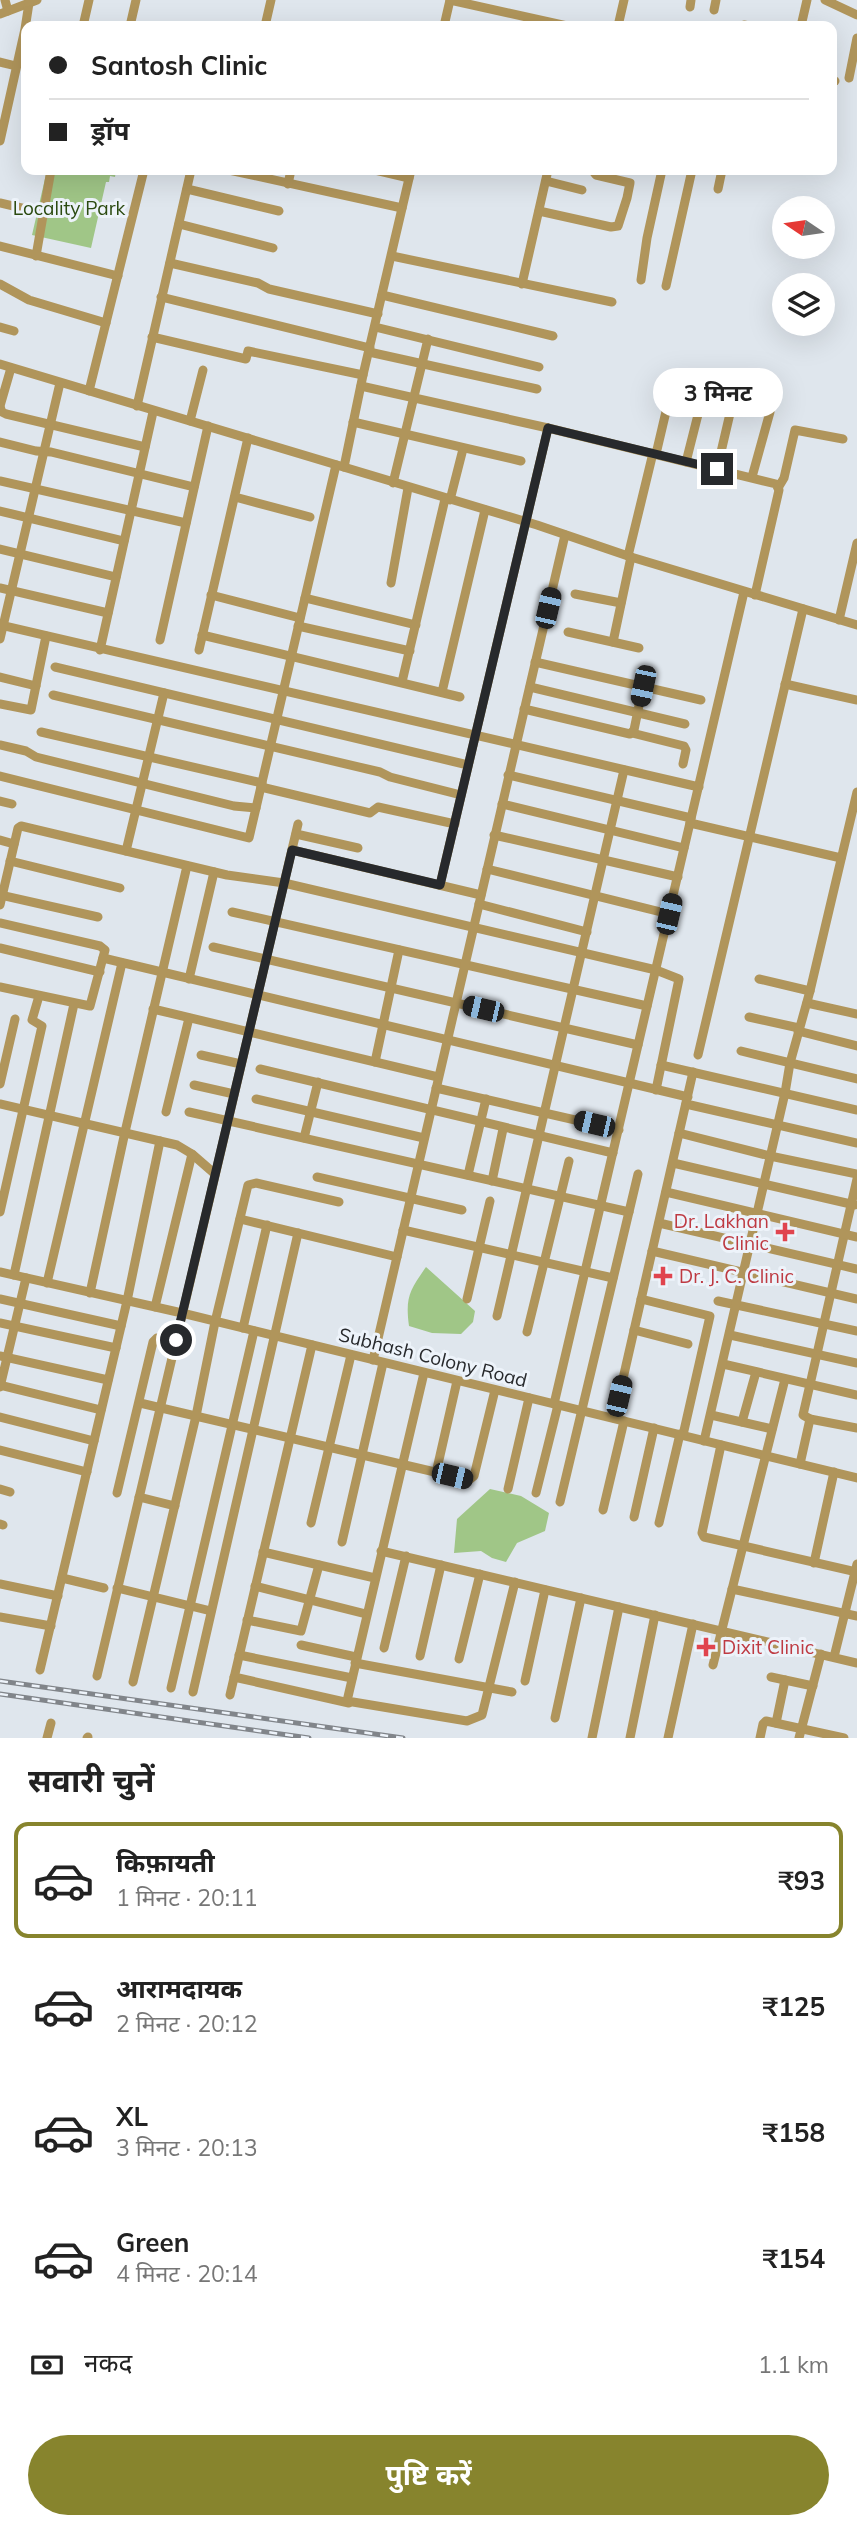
<!DOCTYPE html>
<html lang="hi">
<meta charset="utf-8">
<style>
body{margin:0;font-family:Mulish,"Noto Sans Devanagari",sans-serif;background:#f2f2f2;color:#222;height:100vh;display:flex;flex-direction:column;font-size:26px;white-space:nowrap}
*{box-sizing:border-box;margin:0}
p{font-size:23px;color:#767676}
.icon{flex:none;width:38px;height:38px;fill:none;stroke:currentColor;stroke-width:2;stroke-linecap:round;stroke-linejoin:round}
.map{position:relative;height:1738px;overflow:hidden}
.side{display:flex;flex-direction:column;background:#fff;flex:1}
.side>*{flex:none}
.hud{position:absolute;left:21px;top:21px;width:816px;height:154px;border-radius:14px;box-shadow:0 7px 28px #0002;display:grid;align-content:center;height:154px;padding:0 28px;background:#fff}
.needle{width:46px;rotate:283deg}
.buttons{position:absolute;left:772px;top:196px;display:grid;gap:14px}
.buttons a{display:grid;place-items:center;width:63px;height:63px;border-radius:50%;background:#fff;box-shadow:0 7px 28px #0002;font-size:35px}
.end{position:absolute;width:32px;height:32px;margin:-16px;border:9px solid #27292c;background:#fff;box-shadow:0 0 0 4px #fff}
.from{border-radius:50%}
.bubble{position:absolute;height:49px;border-radius:24px;background:#fff;box-shadow:0 7px 28px #0002;font-size:23px;font-weight:700;line-height:49px;text-align:center}
.car{position:absolute;width:21px;height:42px;margin:-21px -10px;border-radius:9px;box-shadow:0 0 5px 2px #0007;background:linear-gradient(#222 24%,#8ab4d8 0 40%,#222 0 76%,#8ab4d8 0 86%,#222 0)}
.hud b{display:flex;align-items:center;gap:24px;height:66px;font-size:26px}
.hud b+b{border-top:2px solid #e0e0e0}
.hud i{width:18px;height:18px;background:#222}
ul{padding:0;list-style:none}
li{display:flex;align-items:center;gap:21px;height:116px;margin:0 14px 10px;padding:0 14px;border:4px solid transparent;border-radius:14px}
li div{flex:1}
li b{display:block;font-size:26px}
li em{font-style:normal;font-weight:700}
li.current{border-color:#87842d}
li>.icon{width:63px;height:63px;stroke-width:1.5}
h2{padding:0 28px;font-size:32px;line-height:84px}
.pay{display:flex;align-items:center;gap:18px;height:77px;padding:0 28px;font-size:26px}
.pay p{margin-inline-start:auto}
.cta{display:flex;gap:14px;margin-top:auto;padding:14px 28px}
.cta a{flex:1;height:80px;border-radius:42px;background:#87842d;color:#fff;font-size:28px;font-weight:700;line-height:80px;text-align:center}
.map>svg:first-child{display:block}
</style>
<div class="map">
<svg width="857" height="1738" viewBox="0 0 857 1738">
<rect width="100%" height="100%" fill="#dfe6ed"/>
<!-- green -->
<g fill="#a0c687">
<path d="M47,170H116L115,177L110,176L109,182H106L91,248L32,235Z"/>
<path d="M426,1267L475,1311L473,1322L461,1334L432,1333L409,1326C405,1297 410,1290 426,1267Z"/>
<path d="M490,1489L521,1496L549,1513L545,1531L517,1543L506,1562L492,1558L481,1551L454,1553L457,1519Z"/>
</g>
<g fill="none" stroke-linecap="round" stroke-linejoin="round">
<!-- street -->
<g stroke="#b0955b" stroke-width="9">
<path d="M5,0L8,11"/>
<path d="M450,0L567,26"/>
<path d="M825,0L857,15"/>
<path d="M690,7L691,0"/>
<path d="M714,10L716,0"/>
<path d="M0,14L37,0"/>
<path d="M744,25L749,26"/>
<path d="M83,26L89,0"/>
<path d="M130,26L136,0"/>
<path d="M265,26L271,0"/>
<path d="M444,26L450,0"/>
<path d="M618,26L624,0"/>
<path d="M801,26L807,0"/>
<path d="M0,62L16,66"/>
<path d="M849,78L857,38"/>
<path d="M831,81H835"/>
<path d="M0,141L25,29L29,3"/>
<path d="M229,170L402,208"/>
<path d="M375,170L409,178"/>
<path d="M546,181L582,190"/>
<path d="M288,184L291,170"/>
<path d="M187,189L279,211"/>
<path d="M718,189L722,170"/>
<path d="M0,203L43,213"/>
<path d="M539,211L611,227L618,226L627,198L630,183L596,175L592,170"/>
<path d="M179,224L273,248"/>
<path d="M0,246L118,276"/>
<path d="M36,256L51,170"/>
<path d="M392,256L612,302"/>
<path d="M170,263L258,283L269,289L378,314"/>
<path d="M641,280L647,238L662,170"/>
<path d="M0,284L29,300L106,323"/>
<path d="M522,284L548,170"/>
<path d="M666,286L692,170"/>
<path d="M382,295L553,336"/>
<path d="M161,297L370,348"/>
<path d="M0,327L14,331"/>
<path d="M375,327L539,367"/>
<path d="M152,337L246,359L248,351L363,375"/>
<path d="M369,352L537,389"/>
<path d="M0,364L537,525L631,557L857,625"/>
<path d="M361,386L548,428L776,484L779,490L755,595"/>
<path d="M89,391L144,170"/>
<path d="M0,406L11,368"/>
<path d="M137,406L191,170"/>
<path d="M0,407L2,412L6,414L145,447"/>
<path d="M190,421L203,370"/>
<path d="M353,422L521,461"/>
<path d="M0,442L36,451L51,452L194,487"/>
<path d="M656,454L672,386"/>
<path d="M686,462L705,387"/>
<path d="M344,467L363,375L411,170"/>
<path d="M717,469L732,405"/>
<path d="M752,477L770,412"/>
<path d="M0,481L186,523"/>
<path d="M393,483L428,339"/>
<path d="M778,488L784,478L795,430L843,439"/>
<path d="M235,497L310,517"/>
<path d="M450,500L463,449"/>
<path d="M0,511L124,541"/>
<path d="M0,549L116,577"/>
<path d="M628,556L653,453"/>
<path d="M391,583L408,488"/>
<path d="M0,588L108,613"/>
<path d="M575,594L621,603"/>
<path d="M211,595L300,618"/>
<path d="M305,598L416,625"/>
<path d="M839,620L857,543"/>
<path d="M0,625L699,787"/>
<path d="M298,626L410,651"/>
<path d="M568,632L639,648"/>
<path d="M202,635L460,697"/>
<path d="M0,639L60,383"/>
<path d="M160,640L208,426"/>
<path d="M613,642L631,557"/>
<path d="M100,650L153,412"/>
<path d="M199,650L248,438"/>
<path d="M535,662L701,700"/>
<path d="M55,667L468,765"/>
<path d="M0,677L36,686"/>
<path d="M402,682L445,499"/>
<path d="M785,684L857,700"/>
<path d="M530,687L685,724"/>
<path d="M442,692L485,510"/>
<path d="M53,695L380,772L390,777L461,795"/>
<path d="M0,704L31,710L46,636"/>
<path d="M524,709L630,734L634,730L643,686"/>
<path d="M41,732L262,783"/>
<path d="M632,733L684,746L686,750L683,764"/>
<path d="M0,745L26,751L36,757L234,806L256,808"/>
<path d="M508,775L691,818"/>
<path d="M0,776L249,838L336,465"/>
<path d="M261,787L370,813L378,807L455,824"/>
<path d="M0,801L12,804"/>
<path d="M502,804L684,848"/>
<path d="M690,823L841,858"/>
<path d="M296,834L358,848"/>
<path d="M494,835L678,877"/>
<path d="M0,840L14,844"/>
<path d="M292,850L481,895"/>
<path d="M126,851L164,693"/>
<path d="M10,861L120,888"/>
<path d="M487,869L669,914"/>
<path d="M440,885L548,428"/>
<path d="M0,895L98,917"/>
<path d="M479,904L587,932"/>
<path d="M0,905L18,828L21,826L227,875L284,883L656,970L679,979L656,1090"/>
<path d="M232,912L647,1006"/>
<path d="M0,923L100,946L105,950L90,1006L0,987"/>
<path d="M213,947L638,1045"/>
<path d="M0,948L100,972"/>
<path d="M103,958L688,1097"/>
<path d="M189,979L214,872"/>
<path d="M759,979L810,991"/>
<path d="M807,1003L857,1014"/>
<path d="M153,1009L438,1077"/>
<path d="M749,1017L799,1028"/>
<path d="M798,1031L857,1046"/>
<path d="M741,1051L857,1079"/>
<path d="M201,1055L241,1064"/>
<path d="M698,1055L803,609"/>
<path d="M375,1062L399,950"/>
<path d="M661,1065L857,1110"/>
<path d="M260,1069L613,1153"/>
<path d="M0,1084L15,1019"/>
<path d="M194,1085L234,1094"/>
<path d="M436,1088L619,1130"/>
<path d="M256,1099L424,1138"/>
<path d="M0,1104L177,1145L192,1154L215,1174"/>
<path d="M686,1104L857,1143"/>
<path d="M166,1112L189,1018"/>
<path d="M189,1112L629,1212"/>
<path d="M679,1133L770,1156L857,1174"/>
<path d="M304,1138L318,1082"/>
<path d="M673,1163L855,1205"/>
<path d="M468,1175L486,1099"/>
<path d="M317,1177L462,1210"/>
<path d="M857,1179L803,1415L810,1419L857,1428"/>
<path d="M492,1181L503,1129"/>
<path d="M666,1192L857,1237"/>
<path d="M0,1212L42,1026L32,1020L39,996"/>
<path d="M240,1219L397,1257"/>
<path d="M659,1223L857,1269"/>
<path d="M403,1230L613,1278"/>
<path d="M652,1251L857,1299"/>
<path d="M0,1272L182,1313L857,1478"/>
<path d="M14,1275L74,1004"/>
<path d="M47,1283L122,963"/>
<path d="M90,1293L125,1132L187,866"/>
<path d="M0,1299L121,1326"/>
<path d="M467,1299L490,1201"/>
<path d="M641,1299L710,1316L683,1435"/>
<path d="M718,1301L857,1331"/>
<path d="M155,1307L192,1154"/>
<path d="M497,1316L624,770"/>
<path d="M0,1323L116,1348"/>
<path d="M243,1328L267,1225"/>
<path d="M634,1330L688,1344"/>
<path d="M527,1332L569,1161"/>
<path d="M730,1335L857,1363"/>
<path d="M0,1356L108,1380"/>
<path d="M373,1360L565,535"/>
<path d="M723,1364L857,1395"/>
<path d="M424,1373L347,1701L467,1721L482,1715L515,1582"/>
<path d="M0,1385L101,1410"/>
<path d="M0,1387L26,1278"/>
<path d="M140,1403L469,1480L474,1476L495,1390"/>
<path d="M554,1404L744,592"/>
<path d="M711,1415L772,1429"/>
<path d="M0,1417L94,1441"/>
<path d="M614,1418L693,1072"/>
<path d="M742,1422L756,1372"/>
<path d="M704,1441L785,1093L790,1063L810,991L857,792"/>
<path d="M721,1445L702,1533L704,1537L857,1572"/>
<path d="M0,1450L87,1472"/>
<path d="M800,1464L810,1419"/>
<path d="M436,1473L457,1381"/>
<path d="M0,1489L10,1492"/>
<path d="M508,1489L529,1398"/>
<path d="M117,1493L153,1342L157,1338L176,1340"/>
<path d="M536,1493L558,1405"/>
<path d="M139,1497L175,1506"/>
<path d="M560,1502L638,1174"/>
<path d="M603,1510L624,1421"/>
<path d="M634,1517L654,1428"/>
<path d="M311,1523L351,1355"/>
<path d="M659,1523L680,1434"/>
<path d="M0,1524L3,1525"/>
<path d="M342,1542L383,1363"/>
<path d="M381,1551L857,1663"/>
<path d="M263,1552L375,1578"/>
<path d="M814,1563L834,1472"/>
<path d="M62,1578L104,1588"/>
<path d="M0,1584L58,1596"/>
<path d="M255,1586L366,1614"/>
<path d="M117,1588L211,1611"/>
<path d="M732,1589L857,1616"/>
<path d="M0,1617L51,1626"/>
<path d="M247,1620L301,1631L319,1565"/>
<path d="M301,1645L356,1657"/>
<path d="M384,1648L406,1556"/>
<path d="M239,1655L352,1678"/>
<path d="M420,1656L441,1565"/>
<path d="M834,1657L857,1564"/>
<path d="M459,1659L480,1574"/>
<path d="M355,1663L512,1692"/>
<path d="M713,1665L785,1379"/>
<path d="M40,1670L127,1301L160,1141"/>
<path d="M97,1676L298,824"/>
<path d="M234,1677L349,1703"/>
<path d="M771,1677L813,1686"/>
<path d="M525,1681L545,1590"/>
<path d="M133,1682L196,1416L215,1322L248,1185L256,1183L339,1202"/>
<path d="M171,1688L254,1331"/>
<path d="M193,1692L298,1233"/>
<path d="M230,1695L312,1345"/>
<path d="M555,1718L581,1598"/>
<path d="M776,1723L785,1680"/>
<path d="M47,1738L51,1723"/>
<path d="M87,1738L88,1737"/>
<path d="M592,1738L619,1607"/>
<path d="M630,1738L655,1615"/>
<path d="M668,1738L693,1624"/>
<path d="M760,1738L763,1724L766,1721L844,1738"/>
<path d="M799,1738L821,1654"/>
</g>
<!-- rail casing -->
<g stroke="#81858a" stroke-width="5">
<g id="rail">
<path d="M0,1681L403,1738"/>
<path d="M0,1694L309,1738"/>
</g>
</g>
<!-- rail -->
<use href="#rail" stroke="#edf3fa" stroke-width="2.5" stroke-dasharray="8" stroke-linecap="butt"/>
</g>
<g fill="none" stroke-linecap="round" stroke-linejoin="round">
<!-- route -->
<path stroke="#27292c" stroke-width="9" d="M176,1340L292,850L440,885L548,428L717,469"/>
</g>
<!-- markers -->
<g fill="#e0444e" stroke="#edf3fa" stroke-width="2.5">
<path d="M781.5 1221.5h7v7h7v7h-7v7h-7v-7h-7v-7h7z"/>
<path d="M659.5 1265.5h7v7h7v7h-7v7h-7v-7h-7v-7h7z"/>
<path d="M702.5 1636.5h7v7h7v7h-7v7h-7v-7h-7v-7h7z"/>
</g>
<g text-anchor="middle" dominant-baseline="central" stroke-width="6" stroke-linejoin="round" paint-order="stroke">
<!-- park labels -->
<g font-size="19" fill="#2c4b11" stroke="#edf3fa">
<text x="69" y="208">Locality Park</text>
</g>
<!-- health labels -->
<g font-size="19" fill="#be3a42" stroke="#edf3fa" text-anchor="start">
<text x="769" y="1221" text-anchor="end">Dr. Lakhan<tspan x="769" dy="22">Clinic</tspan></text>
<text x="679" y="1276">Dr. J. C. Clinic</text>
<text x="722" y="1647">Dixit Clinic</text>
</g>
<!-- street labels -->
<g font-size="19" fill="#27292c" stroke="#edf3fa">
<text transform="translate(433 1357) rotate(14)">Subhash Colony Road</text>
</g>
</g>
</svg>
<div class="buttons">
<a><svg class="needle" viewBox="-14 -14 28 28"><path d="M0-13l5 13h-10z" fill="#e53935"/><path d="M0 13l5-13h-10z" fill="#767676"/></svg></a>
<a><svg class="icon" aria-label="layers" viewBox="0 0 24 24"><path d="M12 4l9 5-9 5-9-5zM3 14l9 5 9-5"/></svg></a>
</div>
<i class="end from" style="left:176px;top:1340px"></i>
<i class="end" style="left:717px;top:469px"></i>
<div class="bubble" style="left:653px;top:368px;width:130px">3 मिनट</div>
<i class="car" style="left:548px;top:608px;rotate:13deg"></i>
<i class="car" style="left:643px;top:686px;rotate:192deg"></i>
<i class="car" style="left:669px;top:914px;rotate:13deg"></i>
<i class="car" style="left:483px;top:1009px;rotate:283deg"></i>
<i class="car" style="left:594px;top:1124px;rotate:283deg"></i>
<i class="car" style="left:619px;top:1396px;rotate:13deg"></i>
<i class="car" style="left:452px;top:1476px;rotate:103deg"></i>
<div class="hud">
<b><i class="from"></i>Santosh Clinic</b>
<b><i></i>ड्रॉप</b>
</div>
</div>
<section class="side">
<h2>सवारी चुनें</h2>
<ul>
<li class="current"><svg class="icon" aria-label="car" viewBox="0 0 24 24"><path d="M5 17H2v-5l4-1 3-4h7l3 4 3 1v5h-3M9 17h6M6 11h13"/><circle cx="7" cy="17" r="2"/><circle cx="17" cy="17" r="2"/></svg><div><b>किफ़ायती</b><p>1 मिनट · 20:11</p></div><em>₹93</em></li>
<li><svg class="icon" aria-label="car" viewBox="0 0 24 24"><path d="M5 17H2v-5l4-1 3-4h7l3 4 3 1v5h-3M9 17h6M6 11h13"/><circle cx="7" cy="17" r="2"/><circle cx="17" cy="17" r="2"/></svg><div><b>आरामदायक</b><p>2 मिनट · 20:12</p></div><em>₹125</em></li>
<li><svg class="icon" aria-label="car" viewBox="0 0 24 24"><path d="M5 17H2v-5l4-1 3-4h7l3 4 3 1v5h-3M9 17h6M6 11h13"/><circle cx="7" cy="17" r="2"/><circle cx="17" cy="17" r="2"/></svg><div><b>XL</b><p>3 मिनट · 20:13</p></div><em>₹158</em></li>
<li><svg class="icon" aria-label="car" viewBox="0 0 24 24"><path d="M5 17H2v-5l4-1 3-4h7l3 4 3 1v5h-3M9 17h6M6 11h13"/><circle cx="7" cy="17" r="2"/><circle cx="17" cy="17" r="2"/></svg><div><b>Green</b><p>4 मिनट · 20:14</p></div><em>₹154</em></li>
</ul>
<div class="pay"><svg class="icon" aria-label="cash" viewBox="0 0 24 24"><path d="M3 7h18v10H3z"/><circle cx="12" cy="12" r="2"/></svg>नकद<p>1.1 km</p></div>
<div class="cta"><a>पुष्टि करें</a></div>
</section>
